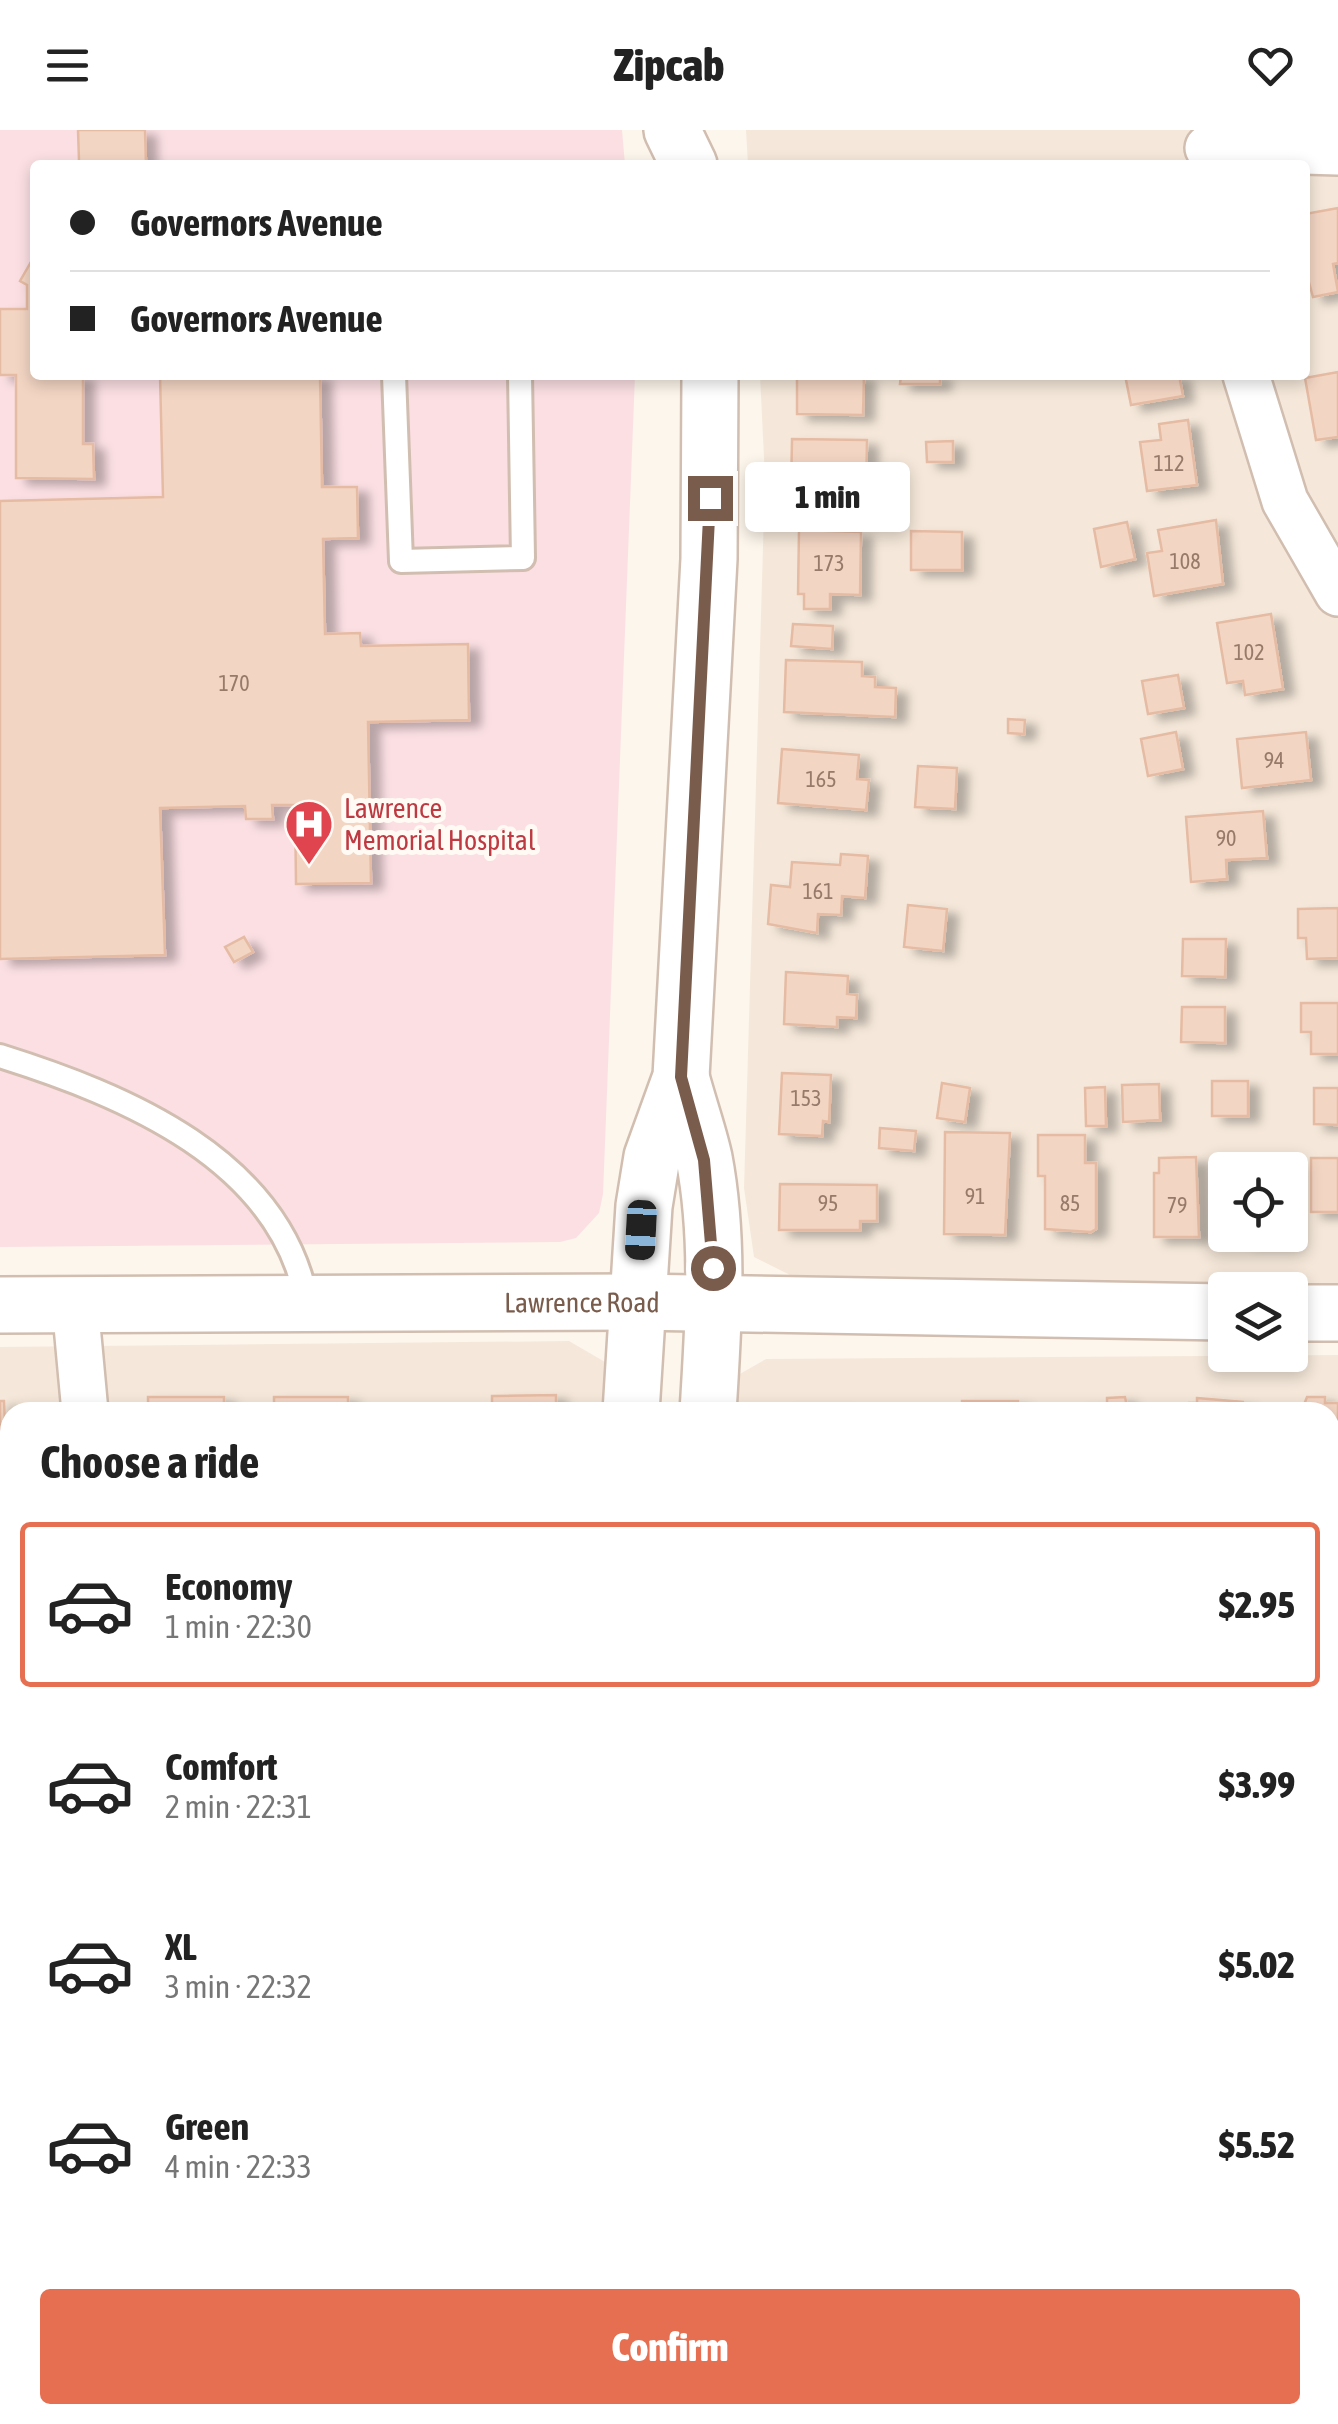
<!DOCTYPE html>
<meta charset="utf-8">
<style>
body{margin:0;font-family:"Asap Condensed",sans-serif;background:#f6f6f6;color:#222;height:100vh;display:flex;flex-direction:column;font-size:38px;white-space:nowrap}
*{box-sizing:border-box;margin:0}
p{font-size:32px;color:#767676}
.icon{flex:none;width:55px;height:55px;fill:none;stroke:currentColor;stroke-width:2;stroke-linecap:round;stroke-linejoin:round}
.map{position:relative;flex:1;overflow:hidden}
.side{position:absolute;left:0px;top:1272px;width:1340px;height:1022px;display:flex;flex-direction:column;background:#fff;border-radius:30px 30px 0 0;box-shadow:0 5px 15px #0003}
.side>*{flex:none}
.hud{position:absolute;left:30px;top:30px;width:1280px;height:220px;border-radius:10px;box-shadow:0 5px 15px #0003;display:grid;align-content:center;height:220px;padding:0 40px;background:#fff}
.fabs{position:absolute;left:1208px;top:1022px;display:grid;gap:20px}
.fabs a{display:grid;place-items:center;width:100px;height:100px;border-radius:10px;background:#fff;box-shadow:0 5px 15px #0003;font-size:50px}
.end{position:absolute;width:45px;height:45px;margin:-22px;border:12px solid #7a5c4d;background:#fff;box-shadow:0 0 0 5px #fff}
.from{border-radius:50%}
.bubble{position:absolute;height:70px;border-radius:10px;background:#fff;box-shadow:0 5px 15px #0003;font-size:32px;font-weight:800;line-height:70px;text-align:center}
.car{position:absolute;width:30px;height:60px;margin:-30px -15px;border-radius:12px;box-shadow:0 0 8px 2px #0007;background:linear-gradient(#222 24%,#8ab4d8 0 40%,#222 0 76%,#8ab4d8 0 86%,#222 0)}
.hud b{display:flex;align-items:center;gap:35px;height:95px;font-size:38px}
.hud b+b{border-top:2px solid #e0e0e0}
.hud i{width:25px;height:25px;background:#222}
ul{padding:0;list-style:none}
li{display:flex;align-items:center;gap:30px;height:165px;margin:0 20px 15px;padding:0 20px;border:5px solid transparent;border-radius:10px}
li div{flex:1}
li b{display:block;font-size:38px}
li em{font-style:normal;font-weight:800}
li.active{border-color:#e76f51}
li>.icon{width:90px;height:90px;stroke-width:1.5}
h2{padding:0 40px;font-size:45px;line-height:120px}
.button{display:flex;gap:20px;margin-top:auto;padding:20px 40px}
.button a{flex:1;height:115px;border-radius:10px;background:#e76f51;color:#fff;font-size:40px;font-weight:800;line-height:115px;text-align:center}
header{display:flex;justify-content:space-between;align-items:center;height:130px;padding:0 40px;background:#fff;font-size:45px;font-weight:800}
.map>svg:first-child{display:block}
</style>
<header><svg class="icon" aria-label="menu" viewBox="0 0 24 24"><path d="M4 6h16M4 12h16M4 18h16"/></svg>Zipcab<svg class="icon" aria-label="heart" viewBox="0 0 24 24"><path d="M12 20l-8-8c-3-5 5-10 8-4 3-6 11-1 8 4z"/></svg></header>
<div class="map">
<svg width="1338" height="2294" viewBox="0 0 1338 2294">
<defs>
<filter id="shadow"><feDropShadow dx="11" dy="6" stdDeviation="5" flood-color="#0004"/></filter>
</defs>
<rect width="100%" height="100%" fill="#fdf6ec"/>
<!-- residential -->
<g fill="#f5e8da" fill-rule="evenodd">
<path d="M746,0H1338V1157L796,1148L754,1127L744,1058L765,349L760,245H1305V35H748ZM1225,1040H1290V1105H1225Z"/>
<path d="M569,1211L605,1232L606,1282H10V2285H559V2294H0V1217Z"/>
<path d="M1338,1225V2294H666L667,2285H1330V1282H722L738,1245L766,1229Z"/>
</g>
<!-- medical -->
<path fill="#fbdfe3" d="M0,0H622L625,35H35V245H635L603,1064L599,1083L576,1108L560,1112L0,1117Z"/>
<!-- building -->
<g fill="#f3d5c3" stroke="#e6bba3" stroke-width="2.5" filter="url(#shadow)">
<path d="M78,0H145L146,35L79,31Z"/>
<path d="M1338,78V133L1333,134L1338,162L1313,167L1305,138V84Z"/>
<path d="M35,125V245H83V314H93L94,349L16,348V245H0V179H27V155L20,151Z"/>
<path d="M1338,242V307L1316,310L1305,248Z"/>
<path d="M160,245H320L322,357H357L358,408L323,409L325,504L360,503L361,516L468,514L469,590L368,592L371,753L296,754L295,675H272L273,689H246L245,676L160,678L165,825L0,829V371L163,367Z"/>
<path d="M797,245H864L863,285L797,284Z"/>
<path d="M901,245H940V254H900Z"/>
<path d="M1125,245H1179L1183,266L1131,275Z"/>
<path d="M1188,290L1197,355L1147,361L1140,312L1161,310L1159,294Z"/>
<path d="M792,309L867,310L866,362L791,361Z"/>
<path d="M953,311V332H927L926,312Z"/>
<path d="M1216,390L1223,454L1154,466L1147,423L1162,421L1158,400Z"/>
<path d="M1127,392L1135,429L1101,437L1094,399Z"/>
<path d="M799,400L861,402L860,465L830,464V479H804V464H798Z"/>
<path d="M911,401L962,402V440H911Z"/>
<path d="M1271,484L1283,559L1245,565L1243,551L1227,553L1217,493Z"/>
<path d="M793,494L833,496L832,519L791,516Z"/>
<path d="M786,530L862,532V546L875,547V557L896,558L895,587L784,582Z"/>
<path d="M1178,545L1184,578L1148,584L1142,551Z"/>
<path d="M1008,589L1025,590L1024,604L1008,603Z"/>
<path d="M1176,602L1183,639L1148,646L1141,609Z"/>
<path d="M1306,602L1311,650L1242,658L1237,609Z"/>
<path d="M782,619L859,625L857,649L869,650L866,680L778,673Z"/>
<path d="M918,636L957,638L955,679L915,677Z"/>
<path d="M1263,681L1267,728L1226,730L1227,749L1191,752L1186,687Z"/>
<path d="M841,724L868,726L865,768L842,766L841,785L818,784L817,803L768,794L771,755L790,757L792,732L840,735Z"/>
<path d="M908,775L947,779L943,821L904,817Z"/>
<path d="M1338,778V828L1307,829L1306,808H1298V779Z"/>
<path d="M244,807L253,822L234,832L225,817Z"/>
<path d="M1183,809H1226L1225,847L1182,846Z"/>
<path d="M786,842L848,846L847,864L857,865L856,888L837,887V897L784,894Z"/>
<path d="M1301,873H1338V924H1311V902H1301Z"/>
<path d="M1182,877H1225V913L1181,912Z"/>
<path d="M782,943L831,945L829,992L823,991L822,1006L779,1004Z"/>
<rect x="1212" y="951" width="36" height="35"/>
<path d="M942,953L970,958L965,992L937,988Z"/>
<path d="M1159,954L1160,990L1123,992L1122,955Z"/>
<path d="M1105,957L1106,996H1086L1085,958Z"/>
<path d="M1314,958H1338V995L1314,994Z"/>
<path d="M880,998L916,1001L914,1021L879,1018Z"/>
<path d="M945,1002L1010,1003L1005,1105L944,1104Z"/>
<path d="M1038,1005H1085V1033H1096V1099L1091,1102L1045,1099V1046H1038Z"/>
<path d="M1196,1027L1199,1107H1154V1043H1159V1028Z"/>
<rect x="1311" y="1028" width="27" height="54"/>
<path d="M1258,1032H1291V1110H1244V1105H1290V1040H1258Z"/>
<path d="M780,1054L877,1055V1091H860V1100H779Z"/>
<path d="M556,1265V1282H492V1266Z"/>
<rect x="148" y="1267" width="76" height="15"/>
<path d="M274,1267H348V1280L402,1282H274Z"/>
<path d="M1125,1267L1128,1282H1079V1275L1107,1274V1268Z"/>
<path d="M1307,1267H1325V1273H1338V1329H1330V1282H1301Z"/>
<path d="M1197,1268L1243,1272V1281L1259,1282H1189V1273H1197Z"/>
<path d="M0,1271H4L6,1318H0Z"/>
<rect x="962" y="1271" width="56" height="11"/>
<rect x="783" y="1276" width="60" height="6"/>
<path d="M0,1428H10V1507L0,1508Z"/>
<rect x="0" y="1545" width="10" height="64"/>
<path d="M10,1661V1764L0,1765V1662Z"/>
<path d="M1,1918H10V1977H8Z"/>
<path d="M1338,2130V2197L1330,2190V2133Z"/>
<path d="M10,2249V2272L0,2273V2250Z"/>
<path d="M8,2285H60L61,2294H9Z"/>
<rect x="413" y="2285" width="45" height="9"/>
<rect x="756" y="2285" width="70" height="9"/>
<path d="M1107,2285H1158L1151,2294L1133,2287L1127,2294H1117Z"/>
<path d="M1162,2285H1186L1178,2294Z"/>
</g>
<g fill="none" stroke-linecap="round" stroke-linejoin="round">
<!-- service casing -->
<g stroke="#d1beb0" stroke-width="28">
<g id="service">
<path d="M394,245L401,431L523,428L520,245"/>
<path d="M0,926C124,965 281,1029 307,1173"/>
</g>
</g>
<!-- minor casing -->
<g stroke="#d1beb0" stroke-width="50">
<g id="minor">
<path d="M1208,18L1338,22"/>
<path d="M1246,245L1285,371L1338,463"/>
<path d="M75,1174L85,1282"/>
<path d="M0,1837L10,1836"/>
<path d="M188,2285V2294"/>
<path d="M1327,2285L1337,2294"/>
</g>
</g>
<!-- tertiary casing -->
<g stroke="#d1beb0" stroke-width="60">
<g id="tertiary">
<path d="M672,0L689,35"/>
<path d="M681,947C688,974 698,1001 704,1028C720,1112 713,1199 708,1282"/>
<path id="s1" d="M0,1175L637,1172L1225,1182"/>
<path d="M1290,1183H1338"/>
<path d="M631,1282L644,1076L652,1027L681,947L709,429L710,245"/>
<path d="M578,2294L579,2285"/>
<path d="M656,2294L657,2285"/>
</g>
</g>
<!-- service -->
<use href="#service" stroke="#fff" stroke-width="22"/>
<!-- minor -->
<use href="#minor" stroke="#fff" stroke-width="45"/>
<!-- tertiary -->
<use href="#tertiary" stroke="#fff" stroke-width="55"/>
</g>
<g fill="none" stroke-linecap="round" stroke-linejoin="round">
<!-- route -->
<path stroke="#7a5c4d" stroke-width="12" d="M710,368L681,947L704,1030L713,1138"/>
</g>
<!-- icons -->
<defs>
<g id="hospital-pin" transform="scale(2.5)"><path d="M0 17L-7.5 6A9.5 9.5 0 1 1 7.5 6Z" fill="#e0444e" stroke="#fffaf3"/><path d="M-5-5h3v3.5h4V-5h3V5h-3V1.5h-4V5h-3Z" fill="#fff"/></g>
</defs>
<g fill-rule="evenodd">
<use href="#hospital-pin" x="309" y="694"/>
</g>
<g text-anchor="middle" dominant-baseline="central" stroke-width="10" stroke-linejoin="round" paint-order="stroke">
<!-- number labels -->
<g font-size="22" fill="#987a6a">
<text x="1169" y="333">112</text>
<text x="1185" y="431">108</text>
<text x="829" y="433">173</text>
<text x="1249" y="522">102</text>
<text x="234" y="553">170</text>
<text x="1274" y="630">94</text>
<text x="821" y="649">165</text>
<text x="1226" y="708">90</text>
<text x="818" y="761">161</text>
<text x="806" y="968">153</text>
<text x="975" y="1066">91</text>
<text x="828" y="1073">95</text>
<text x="1070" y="1073">85</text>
<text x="1177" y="1075">79</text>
</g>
<!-- health labels -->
<g font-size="28" fill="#be3a42" stroke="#fffaf3" text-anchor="start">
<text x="344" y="678">Lawrence<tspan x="344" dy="32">Memorial Hospital</tspan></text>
</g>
<!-- street labels -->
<g font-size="28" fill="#7a5c4d" stroke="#fffaf3">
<text stroke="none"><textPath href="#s1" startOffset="582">Lawrence Road</textPath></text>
</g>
</g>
</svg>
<div class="fabs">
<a><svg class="icon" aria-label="locate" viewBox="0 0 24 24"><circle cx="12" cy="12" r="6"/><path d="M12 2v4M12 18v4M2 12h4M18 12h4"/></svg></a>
<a><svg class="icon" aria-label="layers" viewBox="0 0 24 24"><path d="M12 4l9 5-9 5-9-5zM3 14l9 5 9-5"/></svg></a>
</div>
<i class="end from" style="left:713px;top:1138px"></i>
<i class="end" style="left:710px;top:368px"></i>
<div class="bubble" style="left:745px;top:332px;width:165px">1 min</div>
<i class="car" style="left:641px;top:1100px;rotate:183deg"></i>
<div class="hud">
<b><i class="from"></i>Governors Avenue</b>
<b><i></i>Governors Avenue</b>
</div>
<section class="side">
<h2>Choose a ride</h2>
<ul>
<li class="active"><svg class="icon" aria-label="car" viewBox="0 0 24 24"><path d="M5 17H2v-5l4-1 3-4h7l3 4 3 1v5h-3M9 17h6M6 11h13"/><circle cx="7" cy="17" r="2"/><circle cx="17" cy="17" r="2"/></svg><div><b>Economy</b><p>1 min · 22:30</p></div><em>$2.95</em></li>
<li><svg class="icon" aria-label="car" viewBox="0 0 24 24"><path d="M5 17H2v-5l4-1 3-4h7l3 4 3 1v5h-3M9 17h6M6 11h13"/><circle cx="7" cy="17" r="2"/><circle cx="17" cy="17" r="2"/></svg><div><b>Comfort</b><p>2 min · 22:31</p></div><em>$3.99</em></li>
<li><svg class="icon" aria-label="car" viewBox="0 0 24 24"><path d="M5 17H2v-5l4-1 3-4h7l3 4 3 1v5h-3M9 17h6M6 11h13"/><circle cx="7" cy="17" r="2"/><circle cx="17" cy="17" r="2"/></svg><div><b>XL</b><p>3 min · 22:32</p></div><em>$5.02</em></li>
<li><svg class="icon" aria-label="car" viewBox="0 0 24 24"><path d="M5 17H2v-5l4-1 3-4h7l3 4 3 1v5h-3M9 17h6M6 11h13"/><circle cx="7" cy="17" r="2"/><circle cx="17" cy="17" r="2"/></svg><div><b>Green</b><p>4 min · 22:33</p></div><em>$5.52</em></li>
</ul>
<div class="button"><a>Confirm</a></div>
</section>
</div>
